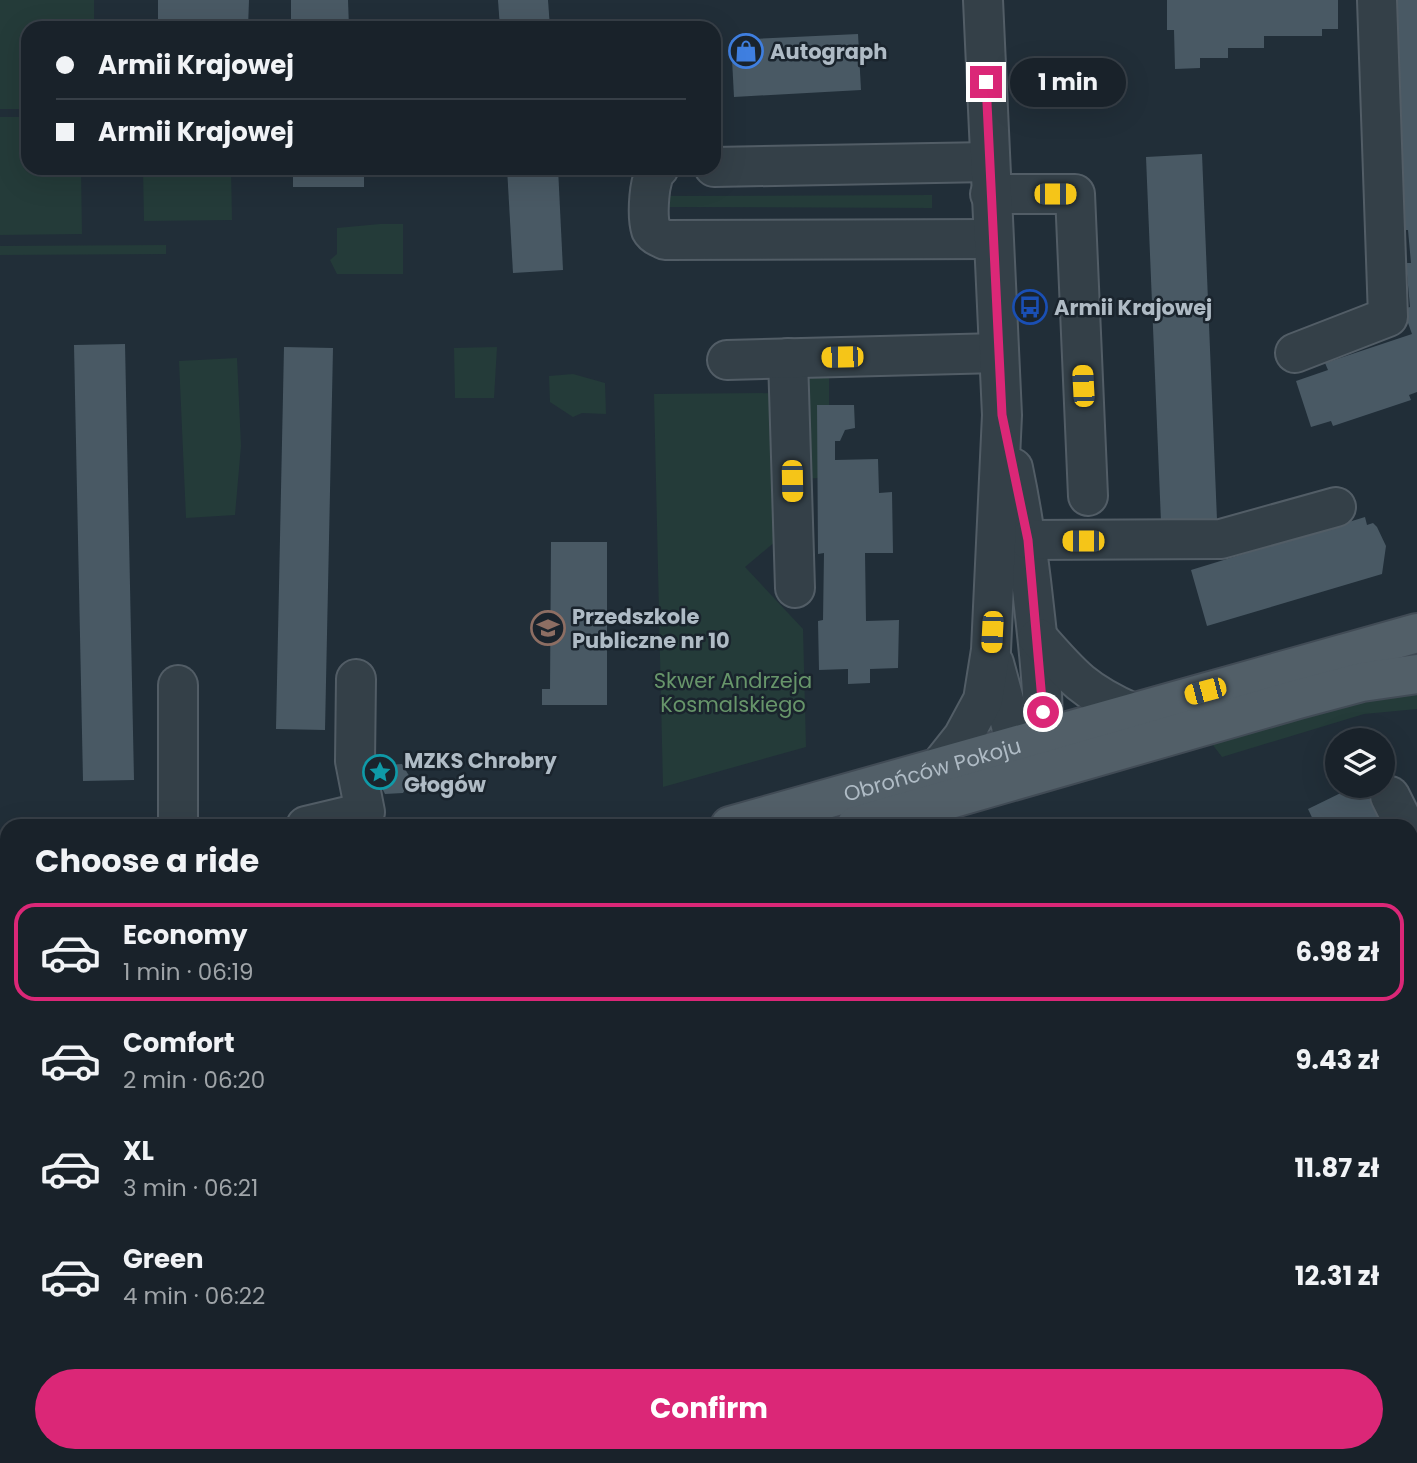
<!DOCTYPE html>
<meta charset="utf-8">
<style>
body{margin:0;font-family:Poppins,sans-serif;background:#222a32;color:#f1f3f6;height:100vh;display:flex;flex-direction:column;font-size:26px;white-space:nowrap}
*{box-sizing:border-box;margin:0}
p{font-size:23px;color:#9fa4a8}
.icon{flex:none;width:38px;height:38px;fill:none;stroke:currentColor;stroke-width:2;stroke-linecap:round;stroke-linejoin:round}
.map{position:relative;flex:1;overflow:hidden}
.drawer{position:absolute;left:0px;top:819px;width:1418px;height:644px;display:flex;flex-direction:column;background:#19222a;border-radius:21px 21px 0 0;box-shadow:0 7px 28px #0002,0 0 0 2px #373f47}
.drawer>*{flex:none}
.banner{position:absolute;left:21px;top:21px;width:700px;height:154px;border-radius:21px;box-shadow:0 7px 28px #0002,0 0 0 2px #373f47;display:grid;align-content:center;height:154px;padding:0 35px;background:#19222a}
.tools{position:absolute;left:1325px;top:728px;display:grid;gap:14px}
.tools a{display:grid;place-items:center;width:70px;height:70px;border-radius:50%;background:#19222a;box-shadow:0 7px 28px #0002,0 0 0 2px #373f47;font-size:35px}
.end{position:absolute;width:32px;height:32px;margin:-16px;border:9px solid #db2777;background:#fff;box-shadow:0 0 0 4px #fff}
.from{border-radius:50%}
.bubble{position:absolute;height:49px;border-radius:24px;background:#19222a;box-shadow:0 7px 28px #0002,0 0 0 2px #373f47;font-size:23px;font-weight:700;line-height:49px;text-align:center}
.car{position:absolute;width:21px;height:42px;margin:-21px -10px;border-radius:9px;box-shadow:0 0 5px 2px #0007;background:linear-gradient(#f5c518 24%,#345 0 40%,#f5c518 0 76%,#345 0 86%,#f5c518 0)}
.banner b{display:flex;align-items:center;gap:24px;height:66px;font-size:26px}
.banner b+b{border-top:2px solid #373f47}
.banner i{width:18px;height:18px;background:#f1f3f6}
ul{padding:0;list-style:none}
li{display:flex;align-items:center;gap:21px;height:98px;margin:0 14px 10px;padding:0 21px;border:4px solid transparent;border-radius:21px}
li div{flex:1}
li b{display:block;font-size:26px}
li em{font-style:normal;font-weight:700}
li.active{border-color:#db2777}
li>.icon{width:63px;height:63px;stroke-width:1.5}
h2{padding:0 35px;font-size:32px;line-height:84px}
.cta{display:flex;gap:14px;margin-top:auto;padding:14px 35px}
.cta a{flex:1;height:80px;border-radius:42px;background:#db2777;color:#fff;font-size:28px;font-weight:700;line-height:80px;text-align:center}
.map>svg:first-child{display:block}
</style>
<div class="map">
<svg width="1417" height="1463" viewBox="0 0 1417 1463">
<rect width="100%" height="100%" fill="#212e38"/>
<!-- green -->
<g fill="#243b39">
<path d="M0,0H94V28H28V109H0Z"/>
<path d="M0,117H28V168H81L82,234L0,235Z"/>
<path d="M143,168H231L232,220L144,221Z"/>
<path d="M657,185L669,196L932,195V208L669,207V227Z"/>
<path d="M380,224H403V274H337L330,260L337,254V228Z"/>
<path d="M166,245V254L0,255V246Z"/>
<path d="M497,347L494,398H455L454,348Z"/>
<path d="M237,358L241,446L235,515L186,518L179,361Z"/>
<path d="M829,370V405H817L819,478L798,479L806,381Z"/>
<path d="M573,374L605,383L606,414L582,413L573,417L550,402L549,376Z"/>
<path d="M779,393L782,536L745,567L803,629L806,747L663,787L654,394Z"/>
<path d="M1417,689V709L1364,714L1222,757L1209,740L1359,696Z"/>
<path d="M4,1407L7,1456H18L20,1462L0,1463V1408Z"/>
</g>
<!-- building -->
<g fill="#495964">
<path d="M158,0H249L248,28H158Z"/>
<path d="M291,0H348L349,28H291Z"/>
<path d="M498,0H548L550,28H500Z"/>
<path d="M1167,0H1338V29H1322V36H1264V48H1228V58H1200V68L1175,69L1174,30H1167Z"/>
<path d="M1395,0H1417V392L1409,395L1411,400L1333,426L1331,421L1311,427L1296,381L1328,370L1325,363L1412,334L1403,309L1410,307L1406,263H1411L1408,230H1403Z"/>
<path d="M858,34L861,90L734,97L731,40Z"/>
<path d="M1202,154L1217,520L1161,522L1146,157Z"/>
<rect x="293" y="168" width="71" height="19"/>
<path d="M507,168H558L563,270L513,273Z"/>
<path d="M125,344L134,780L83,781L74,345Z"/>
<path d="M284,347L333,348L325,730L276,729Z"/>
<path d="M817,405H854L855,428L845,430L840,441H835V460L878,459L879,493L892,492L893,553H865L866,621L899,620L898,668L870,669V683L848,684V669L819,670L818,621L823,620L824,553L818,554Z"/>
<path d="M1365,517L1367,525L1373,523L1377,527L1386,546L1382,574L1207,626L1191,570Z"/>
<path d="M551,542H607V705H542V689H550Z"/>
<path d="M402,764L411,779L403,793L385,794L378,780L381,772L385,765Z"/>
<path d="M1355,786H1363L1383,826H1316L1308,809Z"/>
<path d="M1410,882L1417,895V916L1410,919Z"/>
<path d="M1410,1078L1417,1088V1129L1410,1133Z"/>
<path d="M4,1173L7,1177V1232L0,1234V1174Z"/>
<path d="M1410,1263L1417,1273V1321L1410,1326Z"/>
<path d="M1410,1445L1417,1456V1463H1352L1347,1456H1410Z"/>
<path d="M168,1456H236V1460L169,1463Z"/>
<path d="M360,1456H415L419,1463H360Z"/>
<path d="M585,1456H913L914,1463H525Z"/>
<path d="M1028,1456H1088L1087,1463H1026Z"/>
</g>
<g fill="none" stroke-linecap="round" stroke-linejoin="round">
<!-- minor casing -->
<g stroke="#525d66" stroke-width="42">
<g id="minor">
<path d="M714,167L989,162"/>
<path d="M659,168C648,175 647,217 651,230C654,236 660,237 665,240L992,239"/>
<path d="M990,194H1075L1088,496"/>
<path d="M1295,353L1388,317L1377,0"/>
<path d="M788,358L795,588"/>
<path d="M727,360L999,353"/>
<path d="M1013,468C1023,515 1029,560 1034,607C1040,661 1047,715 1039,769"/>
<path d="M1029,540L1221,539L1336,507"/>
<path d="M1038,638C1072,677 1085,692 1133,713"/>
<path d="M994,663L1016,744L1036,771"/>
<path d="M178,685V826"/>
<path d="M940,766L963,737L983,700L991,650L1002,415L983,0"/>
<path d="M1390,796L1405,826"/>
<path d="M306,826L365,812L355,761L356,679"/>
<path d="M0,908L7,907"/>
<path d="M1410,1038L1417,1047"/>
<path d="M1410,1212L1417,1221"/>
<path d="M1410,1398L1417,1409"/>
<path d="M461,1463L462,1456"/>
<path d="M996,1463L997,1456"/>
</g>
</g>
<!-- major casing -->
<g stroke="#414b55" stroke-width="42">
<g id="major">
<path id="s1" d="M730,826L1417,633"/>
<path d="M856,826L1298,699L1362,682L1417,674"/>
<path d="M0,1034L7,1032"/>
<path d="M0,1069L7,1067"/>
</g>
</g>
<!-- minor -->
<use href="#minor" stroke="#344048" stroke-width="38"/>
<!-- major -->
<use href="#major" stroke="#525f68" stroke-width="38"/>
</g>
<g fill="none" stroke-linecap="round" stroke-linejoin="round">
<!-- route -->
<path stroke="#db2777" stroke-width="9" d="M986,82L1002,415L1028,540L1043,712"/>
</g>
<!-- icons -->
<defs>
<g id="shop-ring" transform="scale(1.75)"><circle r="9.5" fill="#1a242d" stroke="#3f7fe0" stroke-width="1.5"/><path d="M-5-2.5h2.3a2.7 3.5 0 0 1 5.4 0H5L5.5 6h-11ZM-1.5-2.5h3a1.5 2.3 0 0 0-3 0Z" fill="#3f7fe0"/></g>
<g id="bus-ring" transform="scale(1.75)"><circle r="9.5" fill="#1a242d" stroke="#1a4fb4" stroke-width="1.5"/><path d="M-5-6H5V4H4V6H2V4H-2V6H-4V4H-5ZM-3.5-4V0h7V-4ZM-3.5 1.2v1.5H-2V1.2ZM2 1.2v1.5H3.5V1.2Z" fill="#1a4fb4"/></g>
<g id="school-ring" transform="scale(1.75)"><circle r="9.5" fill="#1a242d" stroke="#8d6e63" stroke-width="1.5"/><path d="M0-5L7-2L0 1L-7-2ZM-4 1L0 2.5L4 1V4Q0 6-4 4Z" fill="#8d6e63"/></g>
<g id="sight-ring" transform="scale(1.75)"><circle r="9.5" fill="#1a242d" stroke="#0f9aa8" stroke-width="1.5"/><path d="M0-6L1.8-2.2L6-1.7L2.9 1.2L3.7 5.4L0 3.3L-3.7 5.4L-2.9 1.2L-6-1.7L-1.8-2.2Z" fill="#0f9aa8"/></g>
</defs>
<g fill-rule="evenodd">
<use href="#shop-ring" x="746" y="51"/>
<use href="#bus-ring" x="1030" y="307"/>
<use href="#school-ring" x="548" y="628"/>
<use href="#sight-ring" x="380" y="772"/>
</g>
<g text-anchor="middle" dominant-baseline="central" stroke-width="5" stroke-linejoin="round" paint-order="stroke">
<!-- poi labels -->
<g font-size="21" font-weight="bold" fill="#afbbc5" stroke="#1a242d" text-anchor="start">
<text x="770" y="51">Autograph</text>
<text x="1054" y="307">Armii Krajowej</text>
<text x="572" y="616">Przedszkole<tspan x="572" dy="24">Publiczne nr 10</tspan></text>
<text x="404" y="760">MZKS Chrobry<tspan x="404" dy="24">Głogów</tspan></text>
</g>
<!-- park labels -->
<g font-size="21" fill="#67956a" stroke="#1a242d">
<text x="733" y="680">Skwer Andrzeja<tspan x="733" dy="24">Kosmalskiego</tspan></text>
</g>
<!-- street labels -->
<g font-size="21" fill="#afbbc5" stroke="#1a242d">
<text stroke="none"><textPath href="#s1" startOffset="210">Obrońców Pokoju</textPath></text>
</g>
</g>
</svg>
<div class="tools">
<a><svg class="icon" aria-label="layers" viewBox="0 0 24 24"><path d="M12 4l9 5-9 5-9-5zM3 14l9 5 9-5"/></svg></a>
</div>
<i class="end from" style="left:1043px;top:712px"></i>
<i class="end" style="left:986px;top:82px"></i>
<div class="bubble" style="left:1010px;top:58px;width:116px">1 min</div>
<i class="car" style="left:1055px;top:194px;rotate:90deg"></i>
<i class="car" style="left:842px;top:357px;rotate:269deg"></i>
<i class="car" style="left:1083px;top:386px;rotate:357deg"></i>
<i class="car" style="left:792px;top:481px;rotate:179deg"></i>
<i class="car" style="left:1083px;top:541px;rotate:270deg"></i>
<i class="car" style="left:992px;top:632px;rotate:183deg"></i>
<i class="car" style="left:1205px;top:691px;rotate:255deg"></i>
<div class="banner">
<b><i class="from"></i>Armii Krajowej</b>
<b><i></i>Armii Krajowej</b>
</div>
<section class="drawer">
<h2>Choose a ride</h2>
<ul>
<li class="active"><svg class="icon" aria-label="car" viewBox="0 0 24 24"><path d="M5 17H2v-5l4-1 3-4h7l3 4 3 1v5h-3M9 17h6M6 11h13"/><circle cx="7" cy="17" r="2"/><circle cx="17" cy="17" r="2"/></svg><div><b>Economy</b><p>1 min · 06:19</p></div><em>6.98 zł</em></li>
<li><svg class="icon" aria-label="car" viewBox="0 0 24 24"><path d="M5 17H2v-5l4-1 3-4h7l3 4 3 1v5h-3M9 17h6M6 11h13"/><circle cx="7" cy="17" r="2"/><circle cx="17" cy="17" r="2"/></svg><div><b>Comfort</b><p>2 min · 06:20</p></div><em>9.43 zł</em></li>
<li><svg class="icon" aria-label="car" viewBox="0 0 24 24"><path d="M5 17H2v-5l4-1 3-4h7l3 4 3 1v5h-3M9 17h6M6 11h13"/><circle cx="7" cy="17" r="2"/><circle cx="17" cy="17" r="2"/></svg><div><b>XL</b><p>3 min · 06:21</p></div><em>11.87 zł</em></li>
<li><svg class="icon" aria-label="car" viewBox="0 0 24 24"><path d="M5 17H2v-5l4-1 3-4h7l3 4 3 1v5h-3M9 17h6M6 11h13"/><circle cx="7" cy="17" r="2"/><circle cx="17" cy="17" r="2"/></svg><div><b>Green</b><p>4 min · 06:22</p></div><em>12.31 zł</em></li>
</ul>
<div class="cta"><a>Confirm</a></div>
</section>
</div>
